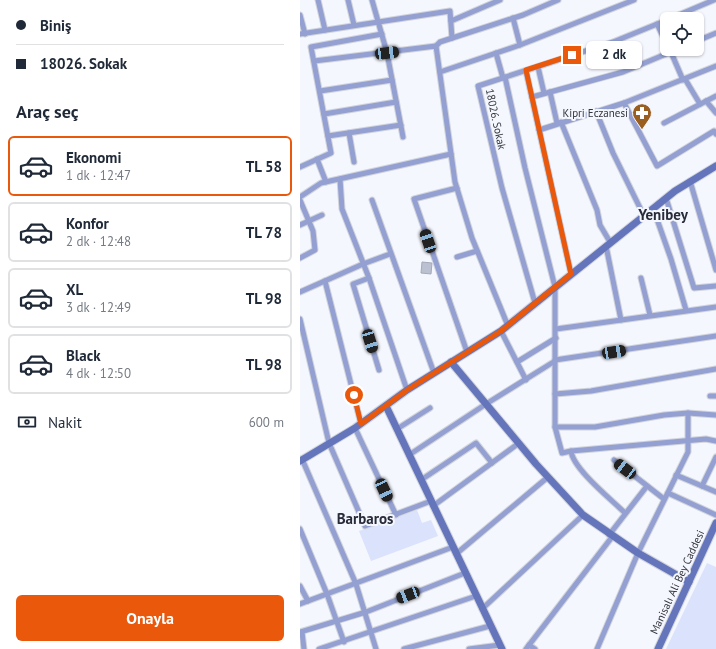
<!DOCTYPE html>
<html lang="tr">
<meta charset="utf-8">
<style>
body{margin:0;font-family:"PT Sans",sans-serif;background:#f2f2f3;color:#1f2937;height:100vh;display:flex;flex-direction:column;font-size:15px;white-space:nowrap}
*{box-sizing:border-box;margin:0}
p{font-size:13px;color:#747a83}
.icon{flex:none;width:22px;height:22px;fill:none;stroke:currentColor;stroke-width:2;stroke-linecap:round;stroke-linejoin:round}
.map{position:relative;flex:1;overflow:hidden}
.side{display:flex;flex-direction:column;background:#fff;width:300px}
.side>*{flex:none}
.hud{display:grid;align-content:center;height:88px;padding:0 16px;background:#fff}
.controls{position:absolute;left:360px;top:12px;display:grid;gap:8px}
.controls a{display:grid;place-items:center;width:44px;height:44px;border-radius:6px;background:#fff;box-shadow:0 1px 3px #0004;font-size:20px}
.end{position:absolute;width:18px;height:18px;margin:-9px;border:5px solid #ea580c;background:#fff;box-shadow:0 0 0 2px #fff}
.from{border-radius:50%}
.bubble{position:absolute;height:28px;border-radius:6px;background:#fff;box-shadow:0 1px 3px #0004;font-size:13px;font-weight:700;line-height:28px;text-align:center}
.car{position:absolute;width:12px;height:24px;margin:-12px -6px;border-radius:5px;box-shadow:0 0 3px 1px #0007;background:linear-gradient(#222 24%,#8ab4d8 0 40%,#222 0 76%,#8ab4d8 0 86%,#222 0)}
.hud b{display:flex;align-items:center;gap:14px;height:38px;font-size:15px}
.hud b+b{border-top:1px solid #e0e1e3}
.hud i{width:10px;height:10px;background:#1f2937}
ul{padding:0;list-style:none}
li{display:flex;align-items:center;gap:12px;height:60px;margin:0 8px 6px;padding:0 8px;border:2px solid #e0e1e3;border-radius:6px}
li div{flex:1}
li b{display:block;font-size:15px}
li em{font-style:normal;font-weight:700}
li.on{border-color:#ea580c}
li>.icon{width:36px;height:36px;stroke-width:1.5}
h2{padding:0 16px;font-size:18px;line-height:48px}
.pay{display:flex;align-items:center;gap:10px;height:44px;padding:0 16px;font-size:15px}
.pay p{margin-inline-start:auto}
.primary-button{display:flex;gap:8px;margin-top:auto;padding:8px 16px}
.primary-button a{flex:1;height:46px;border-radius:6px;background:#ea580c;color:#fff;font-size:16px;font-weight:700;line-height:46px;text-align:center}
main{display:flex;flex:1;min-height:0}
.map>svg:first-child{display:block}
</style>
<main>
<section class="side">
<div class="hud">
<b><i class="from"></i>Biniş</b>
<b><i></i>18026. Sokak</b>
</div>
<h2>Araç seç</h2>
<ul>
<li class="on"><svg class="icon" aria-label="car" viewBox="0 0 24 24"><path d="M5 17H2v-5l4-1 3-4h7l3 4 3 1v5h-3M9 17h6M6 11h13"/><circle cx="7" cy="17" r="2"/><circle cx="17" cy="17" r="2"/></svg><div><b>Ekonomi</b><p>1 dk · 12:47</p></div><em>TL 58</em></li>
<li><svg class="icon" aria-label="car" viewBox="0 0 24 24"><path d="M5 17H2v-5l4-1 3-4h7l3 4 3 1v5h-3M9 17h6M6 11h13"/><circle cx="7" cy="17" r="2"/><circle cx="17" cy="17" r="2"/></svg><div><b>Konfor</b><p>2 dk · 12:48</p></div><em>TL 78</em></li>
<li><svg class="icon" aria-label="car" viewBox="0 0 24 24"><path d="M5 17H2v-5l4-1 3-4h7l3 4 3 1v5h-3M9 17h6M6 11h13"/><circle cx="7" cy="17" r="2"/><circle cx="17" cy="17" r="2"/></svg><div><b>XL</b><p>3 dk · 12:49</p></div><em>TL 98</em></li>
<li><svg class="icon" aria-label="car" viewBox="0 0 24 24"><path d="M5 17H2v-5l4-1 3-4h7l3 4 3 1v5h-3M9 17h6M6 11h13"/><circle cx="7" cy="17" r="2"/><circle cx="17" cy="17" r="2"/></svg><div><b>Black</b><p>4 dk · 12:50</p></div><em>TL 98</em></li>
</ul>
<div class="pay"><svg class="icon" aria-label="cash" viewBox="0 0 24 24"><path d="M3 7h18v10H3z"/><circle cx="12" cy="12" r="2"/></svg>Nakit<p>600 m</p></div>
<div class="primary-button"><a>Onayla</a></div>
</section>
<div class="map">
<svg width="416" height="649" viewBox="0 0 416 649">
<rect width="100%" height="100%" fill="#f5f7fe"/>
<!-- green -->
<g fill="#dae2fc">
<path d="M117,510L122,523L131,520L138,536L71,561L59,531Z"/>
<path d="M407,563L416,567V649H366Z"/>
</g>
<!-- building -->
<path fill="#bcc1d2" stroke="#a4a9b9" d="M122,262L132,263L131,274L121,273Z"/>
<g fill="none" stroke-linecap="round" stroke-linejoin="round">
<!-- street casing -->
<g stroke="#d2d4db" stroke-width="7">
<g id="street">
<path d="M18,0L25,30"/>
<path d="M48,0L54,25"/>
<path d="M72,0L87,53L103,137"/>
<path d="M0,15L5,34"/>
<path d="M213,18L220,45"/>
<path d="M369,19L414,0"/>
<path d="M151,21L200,0"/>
<path d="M357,24L367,45"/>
<path d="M0,34L150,11L152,38"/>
<path d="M397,41L416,33"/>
<path d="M136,46L140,42L223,15L258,0"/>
<path d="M370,50L383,80"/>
<path d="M196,53L203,78"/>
<path d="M14,61L136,46L155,182L172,238L208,326"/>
<path d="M238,67L244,93"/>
<path d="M226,71L271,274"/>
<path d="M140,72L220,45L334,0"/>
<path d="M205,77L225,168L255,287V427L262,453L271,451L406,439L416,441"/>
<path d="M385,79L400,104"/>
<path d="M20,91L92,80"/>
<path d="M250,92L257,123"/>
<path d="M232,97L323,72L378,49"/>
<path d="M406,101L416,113"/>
<path d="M324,103L357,166L414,131L416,134"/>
<path d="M296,111L313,153L344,216"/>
<path d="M24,114L96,102"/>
<path d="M261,122L297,210L300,225L310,242"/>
<path d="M364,123L416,96"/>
<path d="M239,130L324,103L416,66"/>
<path d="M49,133L54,162"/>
<path d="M28,136L101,125"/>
<path d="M17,159L26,182"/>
<path d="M0,167L31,153L11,47L82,34"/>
<path d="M40,179L42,209L69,278L107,390"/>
<path d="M390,181L416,270"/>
<path d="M157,188L114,199L167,352"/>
<path d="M0,197L21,183L151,154"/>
<path d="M366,198L394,288L416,286"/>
<path d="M0,200L13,231L15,250L0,258"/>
<path d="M72,200L134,373"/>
<path d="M353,208L371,259L386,310"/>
<path d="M0,225L22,215"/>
<path d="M306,246L321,320"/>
<path d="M157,257L177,251"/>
<path d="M69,278L53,284L79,370"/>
<path d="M341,278L350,315"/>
<path d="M25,281L61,424"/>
<path d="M0,292L63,264L90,254"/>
<path d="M235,303L202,188L178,86L313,42L367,20"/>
<path d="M0,319L29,443L65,526L131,501"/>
<path d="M256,329L416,307"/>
<path d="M201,331L226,380"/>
<path d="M255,360L416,336"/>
<path d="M217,362L256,338"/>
<path d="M255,394L291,391L416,369"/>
<path d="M410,396H416"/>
<path d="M255,427H295L364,415L388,413L416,415"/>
<path d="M55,428L96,515"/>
<path d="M97,429L130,408"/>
<path d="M271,451C273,469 312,500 325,513"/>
<path d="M109,455L186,404L255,361"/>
<path d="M2,459L56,584L76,649"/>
<path d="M314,460L364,499"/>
<path d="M376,475L416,492"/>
<path d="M121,480L176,443L192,463"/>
<path d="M402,486L416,457"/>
<path d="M368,493L416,515"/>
<path d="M133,506L219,443"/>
<path d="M0,529L27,594L44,642"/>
<path d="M309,535L347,486"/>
<path d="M156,554L248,477"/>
<path d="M0,586L8,601"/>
<path d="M0,604L153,547"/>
<path d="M182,609L283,515"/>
<path d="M0,632L66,612L165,573"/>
<path d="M2,632L4,649"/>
<path d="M229,645L235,649"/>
<path d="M19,649L176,596"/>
<path d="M104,649L190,626"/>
<path d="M169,649L200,645"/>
<path d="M226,649L312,537"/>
<path d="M297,649L338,553L388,452V413"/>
</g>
</g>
<!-- secondary casing -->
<g stroke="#d2d4db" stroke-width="9">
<g id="secondary">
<path d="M151,362L236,464L283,515L338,553L389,582"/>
<path d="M86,406L202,649"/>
<path d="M0,461L55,428L107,390L201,331L375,191L416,166"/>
<path d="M358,649L416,523"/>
</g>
</g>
<!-- street -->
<use href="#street" stroke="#93a0d1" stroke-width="5"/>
<!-- secondary -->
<use href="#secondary" stroke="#6475bb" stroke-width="7"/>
</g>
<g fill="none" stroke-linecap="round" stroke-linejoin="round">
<!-- route -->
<path stroke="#ea580c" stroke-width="5" d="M54,395L61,424L107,390L201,331L271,274L226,70L272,55"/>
</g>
<!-- icons -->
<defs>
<g id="pharmacy-pin" transform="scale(1)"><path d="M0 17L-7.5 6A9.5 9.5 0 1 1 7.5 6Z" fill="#9a5e20" stroke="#f5f7fe"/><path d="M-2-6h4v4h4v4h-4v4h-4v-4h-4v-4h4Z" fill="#fff"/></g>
</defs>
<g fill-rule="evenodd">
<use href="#pharmacy-pin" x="342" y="113"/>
</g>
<g text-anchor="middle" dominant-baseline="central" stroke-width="4" stroke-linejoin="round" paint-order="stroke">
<!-- poi labels -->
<g font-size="11" fill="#33353c" stroke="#f5f7fe" text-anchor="end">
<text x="328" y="113">Kipri Eczanesi</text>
</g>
<!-- street labels -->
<g font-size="11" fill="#33353c" stroke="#f5f7fe">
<text transform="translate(196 119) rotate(78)">18026. Sokak</text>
<text transform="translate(377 582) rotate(-65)">Manisalı Ali Bey Caddesi</text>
</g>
<!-- district labels -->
<g font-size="15" font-weight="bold" fill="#282c39" stroke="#f5f7fe">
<text x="363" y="214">Yenibey</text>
<text x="65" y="518">Barbaros</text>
</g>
</g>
</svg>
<div class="controls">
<a><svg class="icon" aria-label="locate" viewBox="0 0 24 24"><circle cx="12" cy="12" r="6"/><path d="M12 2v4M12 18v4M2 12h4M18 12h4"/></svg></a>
</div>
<i class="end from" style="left:54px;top:395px"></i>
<i class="end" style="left:272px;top:55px"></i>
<div class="bubble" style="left:286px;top:41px;width:56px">2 dk</div>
<i class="car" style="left:87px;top:53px;rotate:83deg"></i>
<i class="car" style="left:128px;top:241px;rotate:341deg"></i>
<i class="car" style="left:70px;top:341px;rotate:163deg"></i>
<i class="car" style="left:314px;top:352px;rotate:81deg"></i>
<i class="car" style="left:325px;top:469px;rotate:307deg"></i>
<i class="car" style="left:84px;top:490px;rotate:155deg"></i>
<i class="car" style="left:108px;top:595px;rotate:249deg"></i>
</div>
</main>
